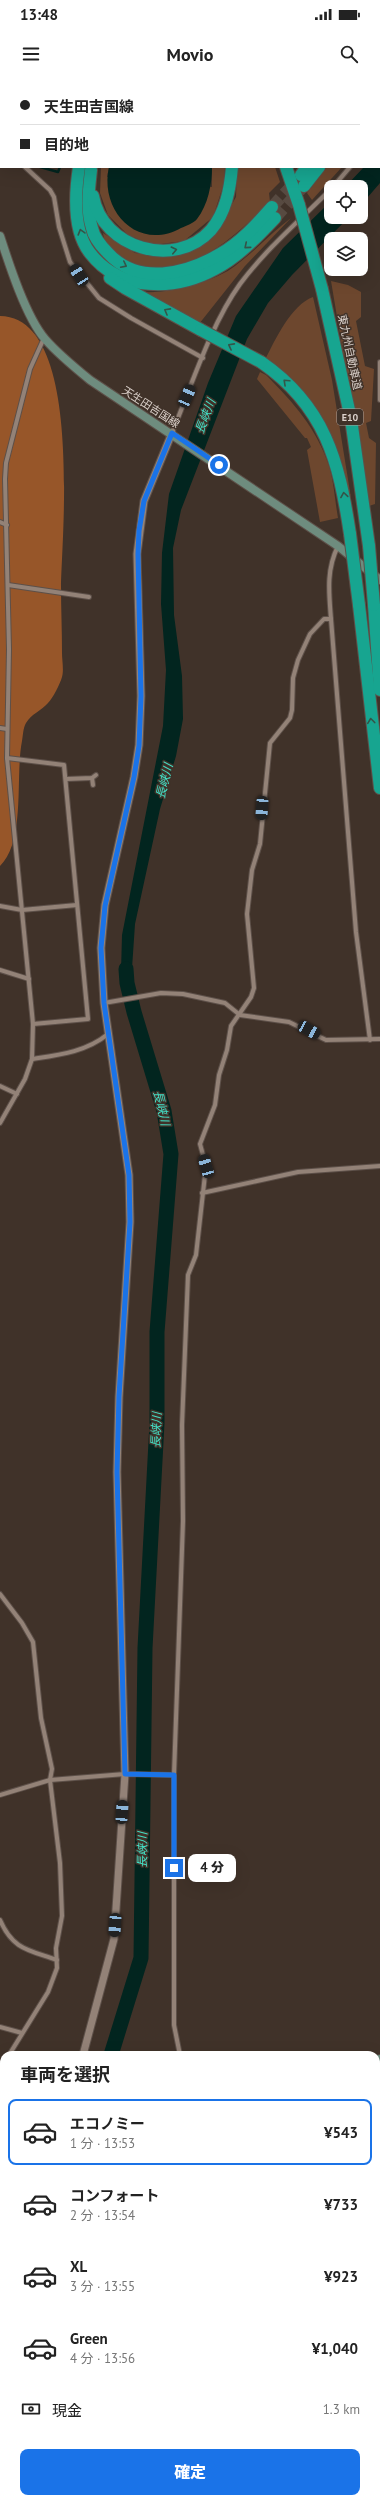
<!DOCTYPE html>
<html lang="ja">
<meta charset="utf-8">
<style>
body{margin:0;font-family:"PT Sans","Noto Sans JP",sans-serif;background:#f2f2f2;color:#222;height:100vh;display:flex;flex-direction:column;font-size:15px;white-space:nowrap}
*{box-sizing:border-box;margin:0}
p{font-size:13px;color:#767676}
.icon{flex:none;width:22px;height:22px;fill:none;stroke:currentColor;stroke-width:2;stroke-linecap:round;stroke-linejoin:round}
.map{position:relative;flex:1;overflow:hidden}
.panel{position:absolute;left:0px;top:1971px;width:380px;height:452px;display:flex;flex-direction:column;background:#fff;border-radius:12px 12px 0 0;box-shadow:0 4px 16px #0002}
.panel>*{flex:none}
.top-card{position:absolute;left:0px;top:0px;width:380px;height:88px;box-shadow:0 4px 16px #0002;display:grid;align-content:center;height:88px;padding:0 20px;background:#fff}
.tools{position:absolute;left:324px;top:100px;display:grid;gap:8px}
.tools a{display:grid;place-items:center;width:44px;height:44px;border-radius:8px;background:#fff;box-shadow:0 4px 16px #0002;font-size:20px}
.end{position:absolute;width:18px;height:18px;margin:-9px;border:5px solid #1a73e8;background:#fff;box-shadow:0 0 0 2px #fff}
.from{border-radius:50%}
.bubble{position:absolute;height:28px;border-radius:8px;background:#fff;box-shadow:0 4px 16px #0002;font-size:13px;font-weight:800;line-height:28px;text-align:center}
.car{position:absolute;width:12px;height:24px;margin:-12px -6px;border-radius:5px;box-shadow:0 0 3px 1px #0007;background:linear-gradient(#222 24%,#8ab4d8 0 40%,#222 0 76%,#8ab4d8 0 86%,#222 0)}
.top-card b{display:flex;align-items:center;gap:14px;height:38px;font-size:15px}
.top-card b+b{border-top:1px solid #e0e0e0}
.top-card i{width:10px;height:10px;background:#222}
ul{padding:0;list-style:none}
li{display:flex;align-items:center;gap:12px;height:66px;margin:0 8px 6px;padding:0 12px;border:2px solid transparent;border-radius:8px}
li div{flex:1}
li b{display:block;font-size:15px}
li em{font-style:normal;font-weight:800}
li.current{border-color:#1a73e8}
li>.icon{width:36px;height:36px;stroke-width:1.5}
h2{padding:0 20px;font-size:18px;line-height:48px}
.pay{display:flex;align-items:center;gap:10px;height:44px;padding:0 20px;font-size:15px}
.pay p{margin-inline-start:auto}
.button{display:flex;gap:8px;margin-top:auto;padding:8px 20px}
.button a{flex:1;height:46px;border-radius:8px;background:#1a73e8;color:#fff;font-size:16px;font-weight:800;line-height:46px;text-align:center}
.status{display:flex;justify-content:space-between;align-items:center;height:28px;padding:0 20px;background:#fff;direction:ltr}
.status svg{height:11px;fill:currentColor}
header{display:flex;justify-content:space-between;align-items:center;height:52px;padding:0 20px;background:#fff;font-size:18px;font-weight:800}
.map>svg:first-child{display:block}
</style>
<div class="status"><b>13:48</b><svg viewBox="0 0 49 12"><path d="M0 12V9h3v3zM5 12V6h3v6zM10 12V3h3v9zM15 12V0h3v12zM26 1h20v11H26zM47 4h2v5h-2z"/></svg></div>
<header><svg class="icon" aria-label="menu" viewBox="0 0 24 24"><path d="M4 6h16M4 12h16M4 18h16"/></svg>Movio<svg class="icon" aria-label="search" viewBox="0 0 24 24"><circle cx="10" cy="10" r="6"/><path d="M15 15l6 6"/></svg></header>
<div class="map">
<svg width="380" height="2423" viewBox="0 0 380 2423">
<rect width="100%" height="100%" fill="#403229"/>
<!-- green -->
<g fill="#6d472e">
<path d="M221,0V1H124V0Z"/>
<path d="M272,0H363L273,1Z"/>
<path d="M101,87H109L107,97L212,107V87H225L224,103L213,137L184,161L153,165L128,155L108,135L100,113Z"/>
<path d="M237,87H275L280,102L269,113L270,122C236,155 194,196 142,188C136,187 130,182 125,180C115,174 104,165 103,153L135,173L170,177L194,169L214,156L236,117Z"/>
<path d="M327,87H342L312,120L307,113Z"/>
<path d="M291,138L245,186L199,244L144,215L145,212C169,214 216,201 235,186C255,171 271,153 291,138Z"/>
<path d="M331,201L348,205L361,212V237L356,241L365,286L374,289L371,341L366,343L369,358L376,363L375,424L369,426Z"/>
<path d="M313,217L332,300L351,418L331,354L306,316L265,280C275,260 291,225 313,217Z"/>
<path d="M260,292L266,295C293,322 317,349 329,386C334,402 335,421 338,438L320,442L307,370L311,367L307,358H305L257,299Z"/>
</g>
<!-- forest -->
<g fill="#975629">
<path d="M0,236C83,237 62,451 61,506C61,528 62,551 62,573C62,580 64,590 62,597C60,604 53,618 48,623C41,631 31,634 26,643C23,648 23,656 22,661C15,695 26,761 0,786Z"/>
<path d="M0,2017L4,2020V2067L0,2069Z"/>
</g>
<!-- water -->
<g fill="#02251f">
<path d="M380,65V103L361,125V107H345L364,87H379Z"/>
<path d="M109,87H212C212,104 208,125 197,139C194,143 186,146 181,148C138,172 99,131 109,87Z"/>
<path d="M331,121V137H349L292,195L268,223L247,259L181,430L173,468L174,535L182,596L183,639L176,676L160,729L135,844L131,903L126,914L121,892L122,855L163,646L166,590L161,524L162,473L169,414L208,303L236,236L283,168Z"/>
</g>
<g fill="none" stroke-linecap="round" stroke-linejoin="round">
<!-- stream -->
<g stroke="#02251f" stroke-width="2.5">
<path d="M72,0V1"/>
<path d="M0,73H1"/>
<path d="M40,87L58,92L60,87"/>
<path d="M0,2183H4"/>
</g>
<!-- river -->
<path stroke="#02251f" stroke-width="15" d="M111,1975L141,1878L145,1568L157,1343V1252L171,1074L164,1031L134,932L127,903L126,889"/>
<!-- motorway-tunnel -->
<g stroke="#574a41" stroke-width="12" stroke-dasharray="12 6" stroke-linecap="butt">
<path d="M272,127L298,99"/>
<path d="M275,138L302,108"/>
</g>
<!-- minor casing -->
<g stroke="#5d5049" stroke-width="6">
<g id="minor">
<path d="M379,41L380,40"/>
<path d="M0,70H1"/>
<path d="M25,87L50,110L54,117L59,147L70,182L99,218L131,238L203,278"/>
<path d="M333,107L350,87"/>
<path d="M380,282V320"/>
<path d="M172,353C191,307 211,244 240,204C267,168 300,140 331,109"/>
<path d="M0,442L7,445"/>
<path d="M338,466C326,490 329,513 331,539L356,852L370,960"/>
<path d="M8,505L89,517"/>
<path d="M0,648L7,649"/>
<path d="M7,678L64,685L88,939L33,944"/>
<path d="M92,698L93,705"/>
<path d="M66,699L92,698L96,695"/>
<path d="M0,826L22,830L77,825"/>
<path d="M0,890L29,899"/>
<path d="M104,923L161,913L183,914L225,923L240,935L289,942L326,960L380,959"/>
<path d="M32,979C59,975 86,972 108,954"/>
<path d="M0,1006L17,1014"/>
<path d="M0,1043L25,999L32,979L33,944L7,678L9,569L5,399L6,383L30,289L44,258"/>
<path d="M202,1113L298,1092L380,1086"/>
<path d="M0,1514L22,1543L33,1562L41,1638L52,1689L50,1700L60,1783L62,1836L56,1868L57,1888L48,1912L9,1975"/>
<path d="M0,1715L50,1700L125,1694L174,1695"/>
<path d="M0,1840C13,1870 29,1870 57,1880"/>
<path d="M0,1947L22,1953"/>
<path d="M180,1975L174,1945V1695L183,1441L182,1345L188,1195L196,1175L206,1086L200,1064L215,1025L219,995L227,970L231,946L251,917L254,908L247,834L252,790L260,764L270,663L290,638L292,630L293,598L298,580L310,554L324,539H331"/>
<path d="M0,1988L4,1982"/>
<path d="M0,2017L4,2018"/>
<path d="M376,2057L380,2055"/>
<path d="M0,2066L4,2060"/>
<path d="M161,2419L162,2423"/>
<path d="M347,2423V2419"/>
</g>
</g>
<!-- tertiary casing -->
<g stroke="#5d5049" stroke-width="9">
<g id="tertiary">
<path d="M83,1975L114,1859L125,1694L117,1392L119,1317L130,1142L129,1095L104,923L101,868L105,825L134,697L139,665L141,616L137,474L144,421L172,353"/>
<path d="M94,2419L97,2423"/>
</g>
</g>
<!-- secondary casing -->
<g stroke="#5d5049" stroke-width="10">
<g id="secondary">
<path d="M0,156C9,184 26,237 45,259C58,274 74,287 90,300L338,466L380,500"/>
<path d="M376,1980L380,1979"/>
<path d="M143,2423L146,2419"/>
</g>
</g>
<!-- motorway casing -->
<g stroke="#5d5049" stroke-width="14">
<g id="motorway">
<path d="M228,0V1"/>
<path d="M255,0L256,1"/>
<path d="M266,0V1"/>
<path d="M95,1V0"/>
<path d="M109,1V0"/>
<path d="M369,1L370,0"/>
<path d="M379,4L380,2"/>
<path d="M79,87C75,113 72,150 90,173C120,212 175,211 215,189C238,177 257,157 275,138"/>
<path d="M286,87L299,125"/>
<path d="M91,90C89,109 86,129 92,148C94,158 101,166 108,173C138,206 186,194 220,174C240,163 256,145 272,127"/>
<path d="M301,95L307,87"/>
<path d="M304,106L319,87"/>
<path d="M93,116C102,168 175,190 211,150C226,132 230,109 232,87"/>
<path d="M110,198L125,208L201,250"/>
<path d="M322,209L351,339L369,466"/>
<path d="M261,282C325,326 339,381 350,454"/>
<path d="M359,525L380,708"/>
<path d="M374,525L380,610"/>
</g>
</g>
<!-- minor -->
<use href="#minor" stroke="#938277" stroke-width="4"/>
<!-- tertiary -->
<use href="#tertiary" stroke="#938277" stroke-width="7"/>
<!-- secondary -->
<use href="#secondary" stroke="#6e8c7e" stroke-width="8"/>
<!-- motorway -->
<use href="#motorway" stroke="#17a590" stroke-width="12"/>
<!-- motorway-bridge casing -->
<g stroke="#5d5049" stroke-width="14" stroke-linecap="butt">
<g id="motorway-bridge">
<path d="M299,125L322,209"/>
<path d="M201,250L261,282"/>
<path d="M350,454L359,525"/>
<path d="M369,466L374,525"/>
</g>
</g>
<!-- motorway-bridge -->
<use href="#motorway-bridge" stroke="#17a590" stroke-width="12"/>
</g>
<!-- one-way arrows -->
<defs><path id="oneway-chevron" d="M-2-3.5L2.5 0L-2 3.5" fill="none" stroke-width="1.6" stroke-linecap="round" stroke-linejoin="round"/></defs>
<g stroke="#345448">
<use href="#oneway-chevron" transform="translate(81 152) rotate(-106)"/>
<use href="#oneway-chevron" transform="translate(247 166) rotate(140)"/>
<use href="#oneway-chevron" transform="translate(174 170) rotate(-13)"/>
<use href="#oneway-chevron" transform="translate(124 185) rotate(27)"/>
<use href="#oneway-chevron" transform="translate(167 231) rotate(-151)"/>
<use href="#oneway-chevron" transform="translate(231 266) rotate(-152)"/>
<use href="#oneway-chevron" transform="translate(286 302) rotate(-137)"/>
<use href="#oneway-chevron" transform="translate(344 415) rotate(-99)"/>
<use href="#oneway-chevron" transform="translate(371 641) rotate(-97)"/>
</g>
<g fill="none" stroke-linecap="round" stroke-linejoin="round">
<!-- route -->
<path stroke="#1a73e8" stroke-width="5" d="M174,1788V1695L125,1694L117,1392L119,1316L130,1142L129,1095L104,923L101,868L105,826L134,697L139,666L141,616L138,474L139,451L144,421L172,353L219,385"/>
</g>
<g text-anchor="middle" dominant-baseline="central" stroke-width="3" stroke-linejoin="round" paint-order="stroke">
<!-- shield labels -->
<rect fill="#403229" stroke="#aca19a" stroke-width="1" x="337" y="329" width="26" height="16" rx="3"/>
<g font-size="10" font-weight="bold" fill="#dbd1cb">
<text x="350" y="337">E10</text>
</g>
<!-- street labels -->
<g font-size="11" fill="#dbd1cb" stroke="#403229">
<text transform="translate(350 272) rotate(78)">東九州自動車道</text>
<text transform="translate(151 327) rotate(33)">天生田吉国線</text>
</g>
<!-- water labels -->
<g font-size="12" font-style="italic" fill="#43e1c7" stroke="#403229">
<text transform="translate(205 336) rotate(-69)">長峡川</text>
<text transform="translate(164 701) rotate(-76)">長峡川</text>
<text transform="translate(162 1028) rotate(77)">長峡川</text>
<text transform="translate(156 1350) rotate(-88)">長峡川</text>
<text transform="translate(142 1770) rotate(-89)">長峡川</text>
</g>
</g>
</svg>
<div class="tools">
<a><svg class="icon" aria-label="locate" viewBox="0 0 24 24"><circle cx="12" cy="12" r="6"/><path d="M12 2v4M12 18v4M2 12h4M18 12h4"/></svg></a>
<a><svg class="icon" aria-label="layers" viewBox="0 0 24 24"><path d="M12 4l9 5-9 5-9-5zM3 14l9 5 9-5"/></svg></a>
</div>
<i class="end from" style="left:219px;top:385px"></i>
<i class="end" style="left:174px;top:1788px"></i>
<div class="bubble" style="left:188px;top:1774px;width:48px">4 分</div>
<i class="car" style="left:79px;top:195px;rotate:327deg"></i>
<i class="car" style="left:187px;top:316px;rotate:23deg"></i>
<i class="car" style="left:262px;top:728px;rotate:184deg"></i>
<i class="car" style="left:309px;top:950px;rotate:119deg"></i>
<i class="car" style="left:206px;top:1086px;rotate:344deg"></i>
<i class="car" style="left:122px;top:1732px;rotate:4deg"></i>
<i class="car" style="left:115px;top:1845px;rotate:184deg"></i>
<div class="top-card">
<b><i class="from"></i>天生田吉国線</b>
<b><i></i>目的地</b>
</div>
<section class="panel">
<h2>車両を選択</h2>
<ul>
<li class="current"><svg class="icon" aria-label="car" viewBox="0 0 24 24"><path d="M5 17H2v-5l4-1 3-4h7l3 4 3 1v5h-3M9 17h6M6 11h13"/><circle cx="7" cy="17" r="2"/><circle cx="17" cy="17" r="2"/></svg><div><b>エコノミー</b><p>1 分 · 13:53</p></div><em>¥543</em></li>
<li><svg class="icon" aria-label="car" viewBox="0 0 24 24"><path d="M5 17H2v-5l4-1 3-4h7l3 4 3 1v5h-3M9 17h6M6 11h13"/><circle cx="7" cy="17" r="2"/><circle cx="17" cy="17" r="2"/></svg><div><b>コンフォート</b><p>2 分 · 13:54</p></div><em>¥733</em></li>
<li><svg class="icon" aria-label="car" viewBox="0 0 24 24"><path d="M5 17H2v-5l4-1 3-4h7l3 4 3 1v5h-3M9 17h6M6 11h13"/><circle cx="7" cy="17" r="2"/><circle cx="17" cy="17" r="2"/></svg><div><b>XL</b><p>3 分 · 13:55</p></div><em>¥923</em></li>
<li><svg class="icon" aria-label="car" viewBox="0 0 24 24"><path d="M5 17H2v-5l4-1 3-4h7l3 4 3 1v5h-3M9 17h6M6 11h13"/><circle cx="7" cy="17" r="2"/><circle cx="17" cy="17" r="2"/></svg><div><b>Green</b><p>4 分 · 13:56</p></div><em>¥1,040</em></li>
</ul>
<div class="pay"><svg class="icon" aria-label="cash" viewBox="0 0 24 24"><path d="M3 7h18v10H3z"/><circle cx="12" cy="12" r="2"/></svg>現金<p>1.3 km</p></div>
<div class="button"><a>確定</a></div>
</section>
</div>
